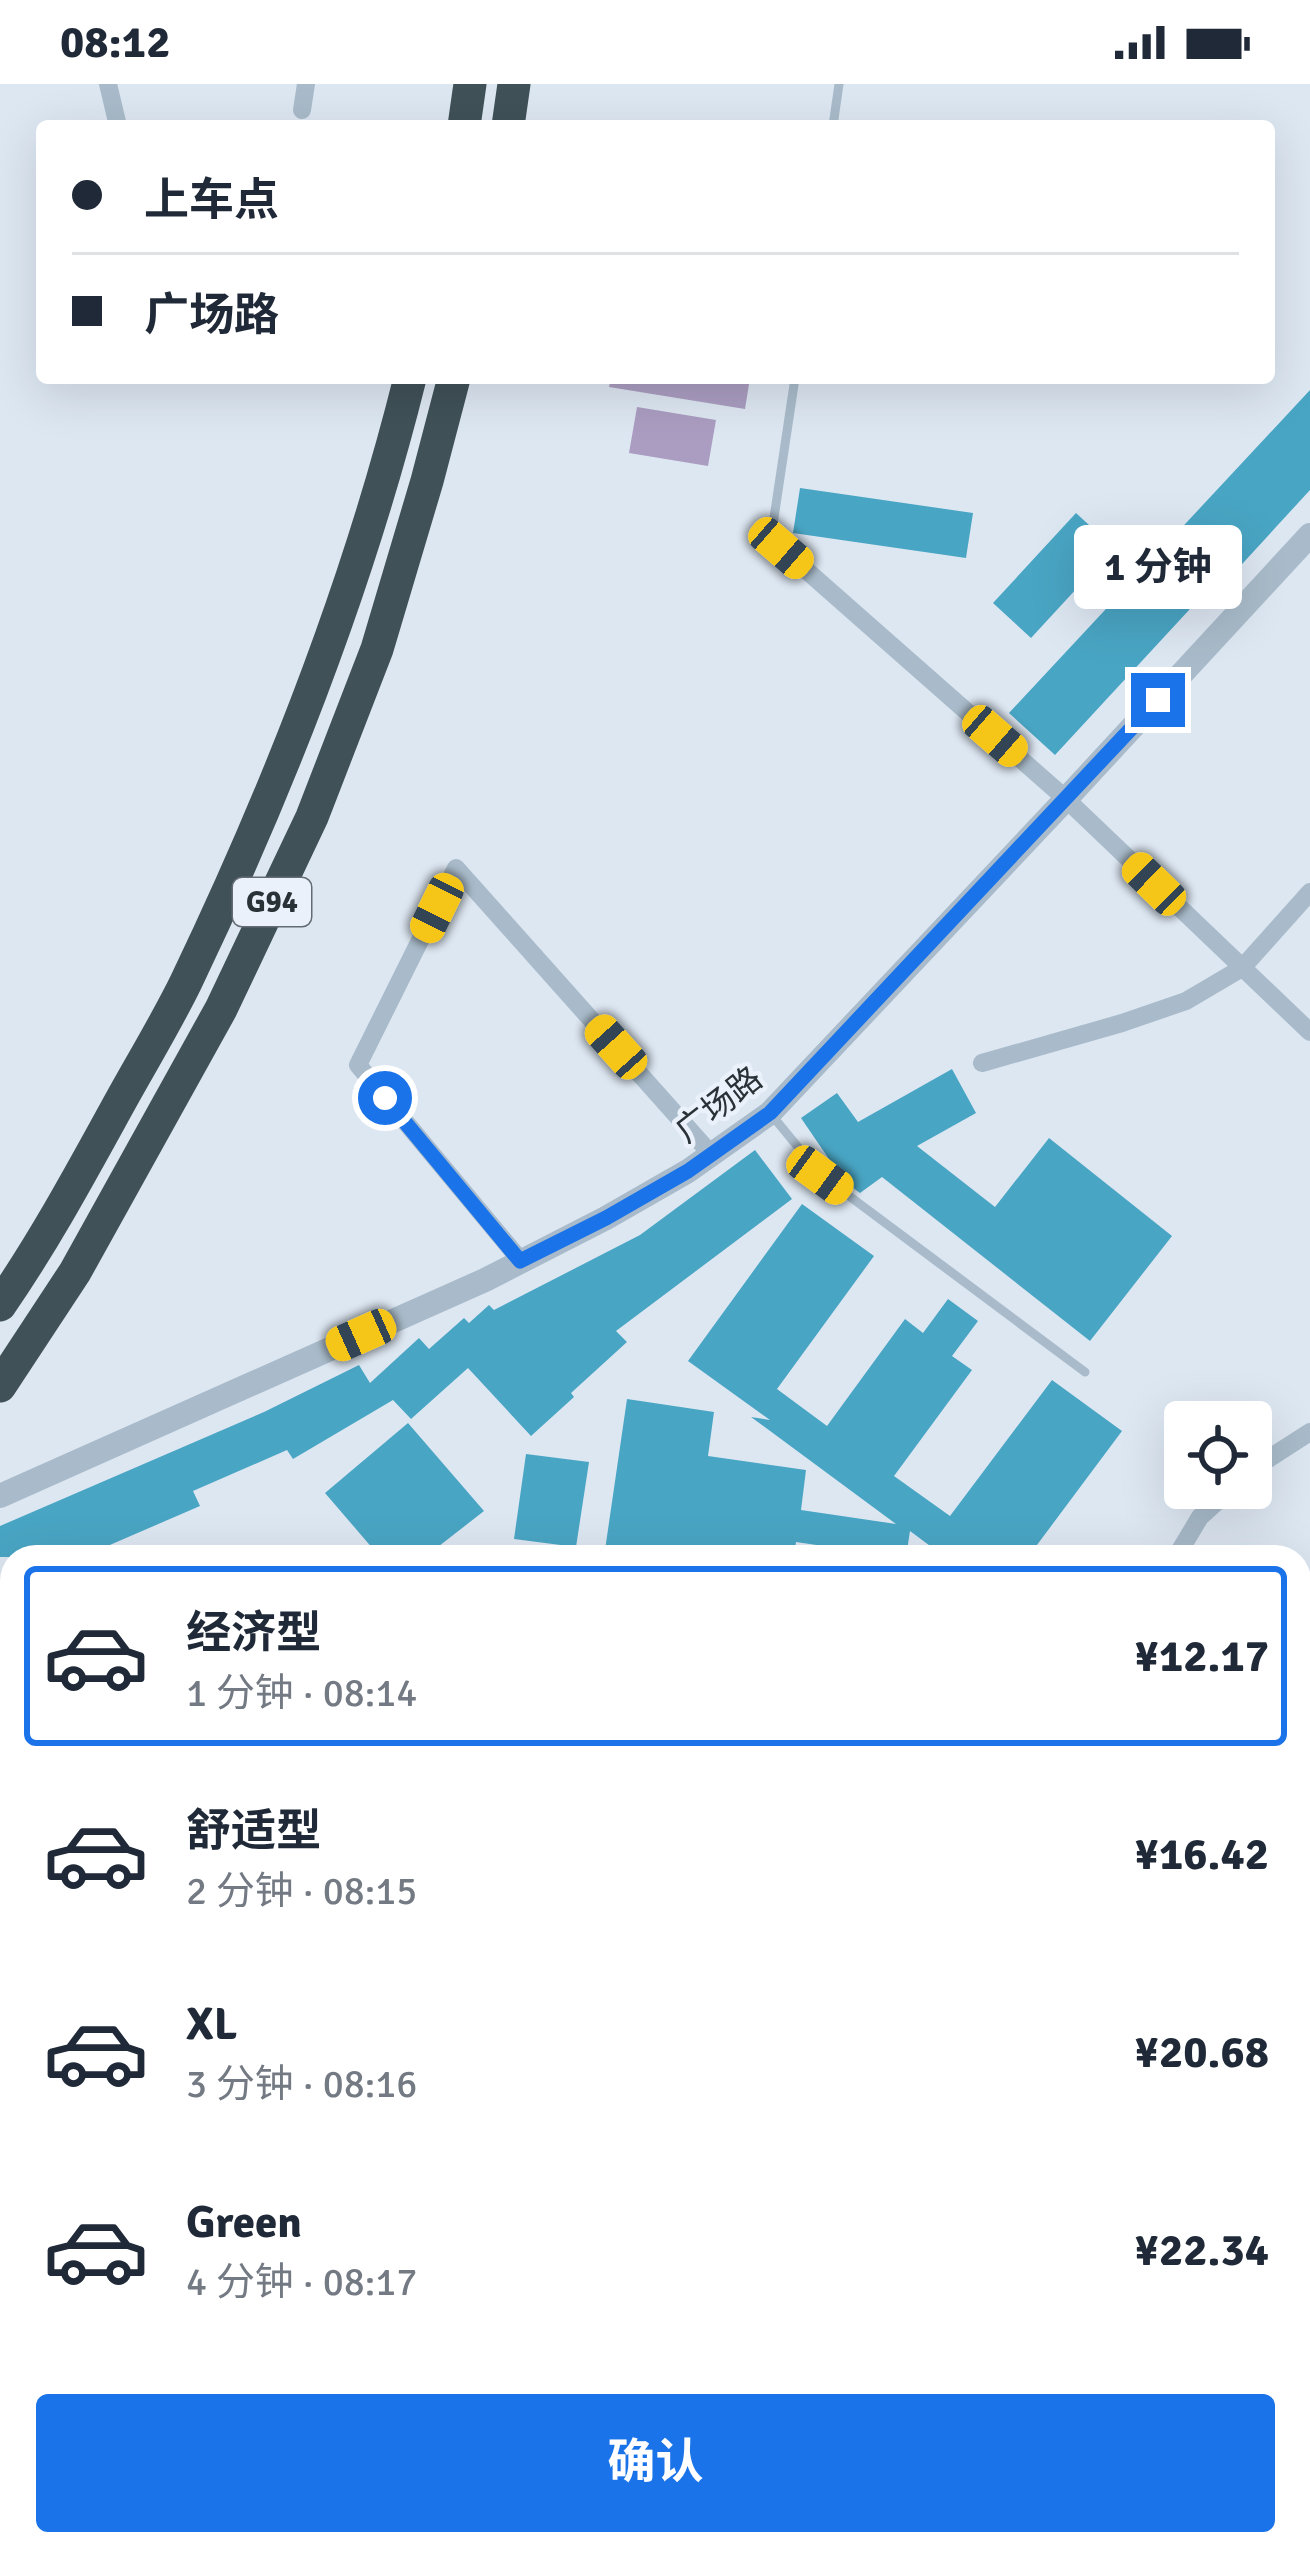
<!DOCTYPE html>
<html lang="zh">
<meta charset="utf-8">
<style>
body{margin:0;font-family:Signika,"Noto Sans SC",sans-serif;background:#f2f2f3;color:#1f2937;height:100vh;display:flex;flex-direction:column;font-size:45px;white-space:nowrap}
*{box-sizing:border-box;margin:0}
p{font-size:39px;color:#747a83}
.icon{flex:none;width:66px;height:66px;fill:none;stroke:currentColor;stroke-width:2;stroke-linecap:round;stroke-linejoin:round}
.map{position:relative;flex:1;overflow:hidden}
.side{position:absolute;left:0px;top:1461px;width:1311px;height:1011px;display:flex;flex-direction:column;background:#fff;border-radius:36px 36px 0 0;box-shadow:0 12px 48px #0002}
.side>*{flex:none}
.guide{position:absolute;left:36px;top:36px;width:1239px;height:264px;border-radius:12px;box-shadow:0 12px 48px #0002;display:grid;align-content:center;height:264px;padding:0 36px;background:#fff}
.fabs{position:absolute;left:1164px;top:1317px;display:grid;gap:24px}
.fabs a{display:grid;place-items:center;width:108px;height:108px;border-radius:12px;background:#fff;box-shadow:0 12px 48px #0002;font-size:60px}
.end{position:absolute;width:54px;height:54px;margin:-27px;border:15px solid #1a73e8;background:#fff;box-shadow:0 0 0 6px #fff}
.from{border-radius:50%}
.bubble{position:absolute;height:84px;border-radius:12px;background:#fff;box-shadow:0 12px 48px #0002;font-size:39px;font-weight:700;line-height:84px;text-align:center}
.car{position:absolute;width:36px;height:72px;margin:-36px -18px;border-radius:15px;box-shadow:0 0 9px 3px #0007;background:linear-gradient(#f5c518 24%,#345 0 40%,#f5c518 0 76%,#345 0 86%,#f5c518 0)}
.guide b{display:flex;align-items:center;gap:42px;height:114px;font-size:45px}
.guide b+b{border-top:3px solid #e0e1e3}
.guide i{width:30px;height:30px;background:#1f2937}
ul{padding:21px 0 0;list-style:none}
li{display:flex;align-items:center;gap:36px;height:180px;margin:0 24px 18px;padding:0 12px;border:6px solid transparent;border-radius:12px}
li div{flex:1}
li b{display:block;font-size:45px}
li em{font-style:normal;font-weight:700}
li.current{border-color:#1a73e8}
li>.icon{width:108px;height:108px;stroke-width:1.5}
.action{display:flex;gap:24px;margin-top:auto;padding:24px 36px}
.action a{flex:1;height:138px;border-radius:12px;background:#1a73e8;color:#fff;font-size:48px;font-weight:700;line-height:138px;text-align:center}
.status{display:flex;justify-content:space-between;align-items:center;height:84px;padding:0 60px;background:#fff;direction:ltr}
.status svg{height:33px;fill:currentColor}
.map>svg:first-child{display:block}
</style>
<div class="status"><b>08:12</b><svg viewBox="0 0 49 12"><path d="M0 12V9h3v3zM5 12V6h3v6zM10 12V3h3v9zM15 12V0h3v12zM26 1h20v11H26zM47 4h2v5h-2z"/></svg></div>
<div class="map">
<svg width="1310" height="2470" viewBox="0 0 1310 2470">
<rect width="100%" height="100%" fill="#dde7f2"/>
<!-- green -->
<g fill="#aa9dc1">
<path d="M611,294H750L745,325L609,303Z"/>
<path d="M637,323L716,336L708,382L629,369Z"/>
</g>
<!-- building -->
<g fill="#49a5c4">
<path d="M1310,306V406L1232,491L1226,486L1055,671L1009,629Z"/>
<path d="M800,404L973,429L966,474L793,449Z"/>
<path d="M1076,429L1114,464L1031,554L993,519Z"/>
<path d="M952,985L976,1029L917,1062L995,1123L1049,1054L1172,1152L1090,1257L882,1093L860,1109L844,1097L801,1034L837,1009L858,1038Z"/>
<path d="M755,1066L792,1115L616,1247L627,1258L571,1309L574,1313L531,1352L468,1284L411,1335L393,1316L293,1375L287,1366L193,1407L200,1422L82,1473H0V1442L264,1328L359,1281L370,1299L419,1254L429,1265L464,1234L469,1239L489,1221L494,1226L640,1151Z"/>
<path d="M802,1120L874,1172L777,1305L827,1342L905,1235L923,1249L948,1215L978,1237L952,1272L972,1286L894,1392L950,1432L1052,1296L1122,1347L1028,1473H945L910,1447L906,1473H870L871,1469L796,1458L794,1473H604L627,1315L714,1328L708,1372L806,1386L801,1426L896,1440L751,1333L770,1336L688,1277Z"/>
<path d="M408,1339L484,1427L425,1473H380L325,1409Z"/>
<path d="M526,1370L589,1378L576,1463L514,1455Z"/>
</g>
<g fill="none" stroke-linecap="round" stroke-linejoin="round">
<!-- service -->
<g stroke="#a9bbca" stroke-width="9">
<path d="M833,42L839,0"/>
<path d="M781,464L772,447L795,294"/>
<path d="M770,1029L821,1091L1085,1288"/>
</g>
<!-- minor -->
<g stroke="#a9bbca" stroke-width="18">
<path d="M108,0L118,42"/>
<path d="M302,26L306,0"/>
<path d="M781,464L1066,715L1310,948"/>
<path d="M982,979L1122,939L1186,917L1242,884L1310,808"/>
<path d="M521,1177L358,981L456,784L711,1070"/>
<path d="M1251,1386L1310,1348"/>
<path d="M1176,1473L1200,1433L1232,1404"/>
<path d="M1299,1784L1310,1785"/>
<path d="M1299,2038L1310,2039"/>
<path d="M1299,2101L1310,2103"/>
<path d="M1299,2445L1310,2447"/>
<path d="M826,2470L858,2468"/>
</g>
<!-- tertiary -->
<path stroke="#a9bbca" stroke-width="24" d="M0,1412L485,1196L606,1134L688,1087L770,1029L1066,715L1310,451"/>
<!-- secondary -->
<g stroke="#7a919e" stroke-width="27">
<path d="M0,1691L12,1693"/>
<path d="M0,1724L12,1726"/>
<path d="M1299,1893L1310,1895"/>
<path d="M1299,1924L1310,1926"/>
</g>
<!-- motorway -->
<g stroke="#405158" stroke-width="33">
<path d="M464,42L470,0"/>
<path d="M508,42L514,0"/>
<path d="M0,1221C45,1156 82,1087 120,1018C142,978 166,939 186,898C279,704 358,503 410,294"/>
<path d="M0,1302L75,1188L221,925L312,733L377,565L427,397L454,294"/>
</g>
</g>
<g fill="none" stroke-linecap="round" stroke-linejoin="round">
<!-- route -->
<path stroke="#1a73e8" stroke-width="15" d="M385,1014L520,1177L606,1134L688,1087L770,1029L1158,616"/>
</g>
<g text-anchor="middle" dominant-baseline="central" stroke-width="9" stroke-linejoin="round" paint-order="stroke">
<!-- shield labels -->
<rect fill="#eaf1fa" stroke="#636c72" stroke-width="3" x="233" y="794" width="78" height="48" rx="9"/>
<g font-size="30" font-weight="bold" fill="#293337">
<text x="272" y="818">G94</text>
</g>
<!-- street labels -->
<g font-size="33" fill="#293337" stroke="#eaf1fa">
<text transform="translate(719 1021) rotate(-38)">广场路</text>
</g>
</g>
</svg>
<div class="fabs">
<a><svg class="icon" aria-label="locate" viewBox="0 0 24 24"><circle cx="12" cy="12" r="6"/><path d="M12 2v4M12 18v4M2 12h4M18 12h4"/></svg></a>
</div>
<i class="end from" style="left:385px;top:1014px"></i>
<i class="end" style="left:1158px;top:616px"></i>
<div class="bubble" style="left:1074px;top:441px;width:168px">1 分钟</div>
<i class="car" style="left:781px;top:464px;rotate:131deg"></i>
<i class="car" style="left:995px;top:652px;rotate:131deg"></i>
<i class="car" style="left:1154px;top:800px;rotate:314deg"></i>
<i class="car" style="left:437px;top:824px;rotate:206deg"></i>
<i class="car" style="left:616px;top:963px;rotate:318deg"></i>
<i class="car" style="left:820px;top:1091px;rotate:126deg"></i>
<i class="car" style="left:361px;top:1251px;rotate:246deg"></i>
<div class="guide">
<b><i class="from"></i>上车点</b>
<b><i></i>广场路</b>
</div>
<section class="side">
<ul>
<li class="current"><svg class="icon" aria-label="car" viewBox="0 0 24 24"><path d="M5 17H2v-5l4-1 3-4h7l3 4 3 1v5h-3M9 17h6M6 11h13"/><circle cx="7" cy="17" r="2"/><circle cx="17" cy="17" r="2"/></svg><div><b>经济型</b><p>1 分钟 · 08:14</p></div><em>¥12.17</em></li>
<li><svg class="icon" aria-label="car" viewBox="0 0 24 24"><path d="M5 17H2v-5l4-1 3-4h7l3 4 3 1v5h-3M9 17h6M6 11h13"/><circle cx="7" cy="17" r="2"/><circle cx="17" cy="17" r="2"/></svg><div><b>舒适型</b><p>2 分钟 · 08:15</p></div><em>¥16.42</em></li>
<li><svg class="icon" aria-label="car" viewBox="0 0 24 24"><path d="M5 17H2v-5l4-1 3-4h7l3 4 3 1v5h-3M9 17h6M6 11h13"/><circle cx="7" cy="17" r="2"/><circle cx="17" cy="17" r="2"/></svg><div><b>XL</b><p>3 分钟 · 08:16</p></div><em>¥20.68</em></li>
<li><svg class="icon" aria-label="car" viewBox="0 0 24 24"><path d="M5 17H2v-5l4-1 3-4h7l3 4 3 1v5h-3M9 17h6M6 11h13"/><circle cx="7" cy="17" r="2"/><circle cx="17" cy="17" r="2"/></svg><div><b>Green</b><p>4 分钟 · 08:17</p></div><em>¥22.34</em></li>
</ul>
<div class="action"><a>确认</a></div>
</section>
</div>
